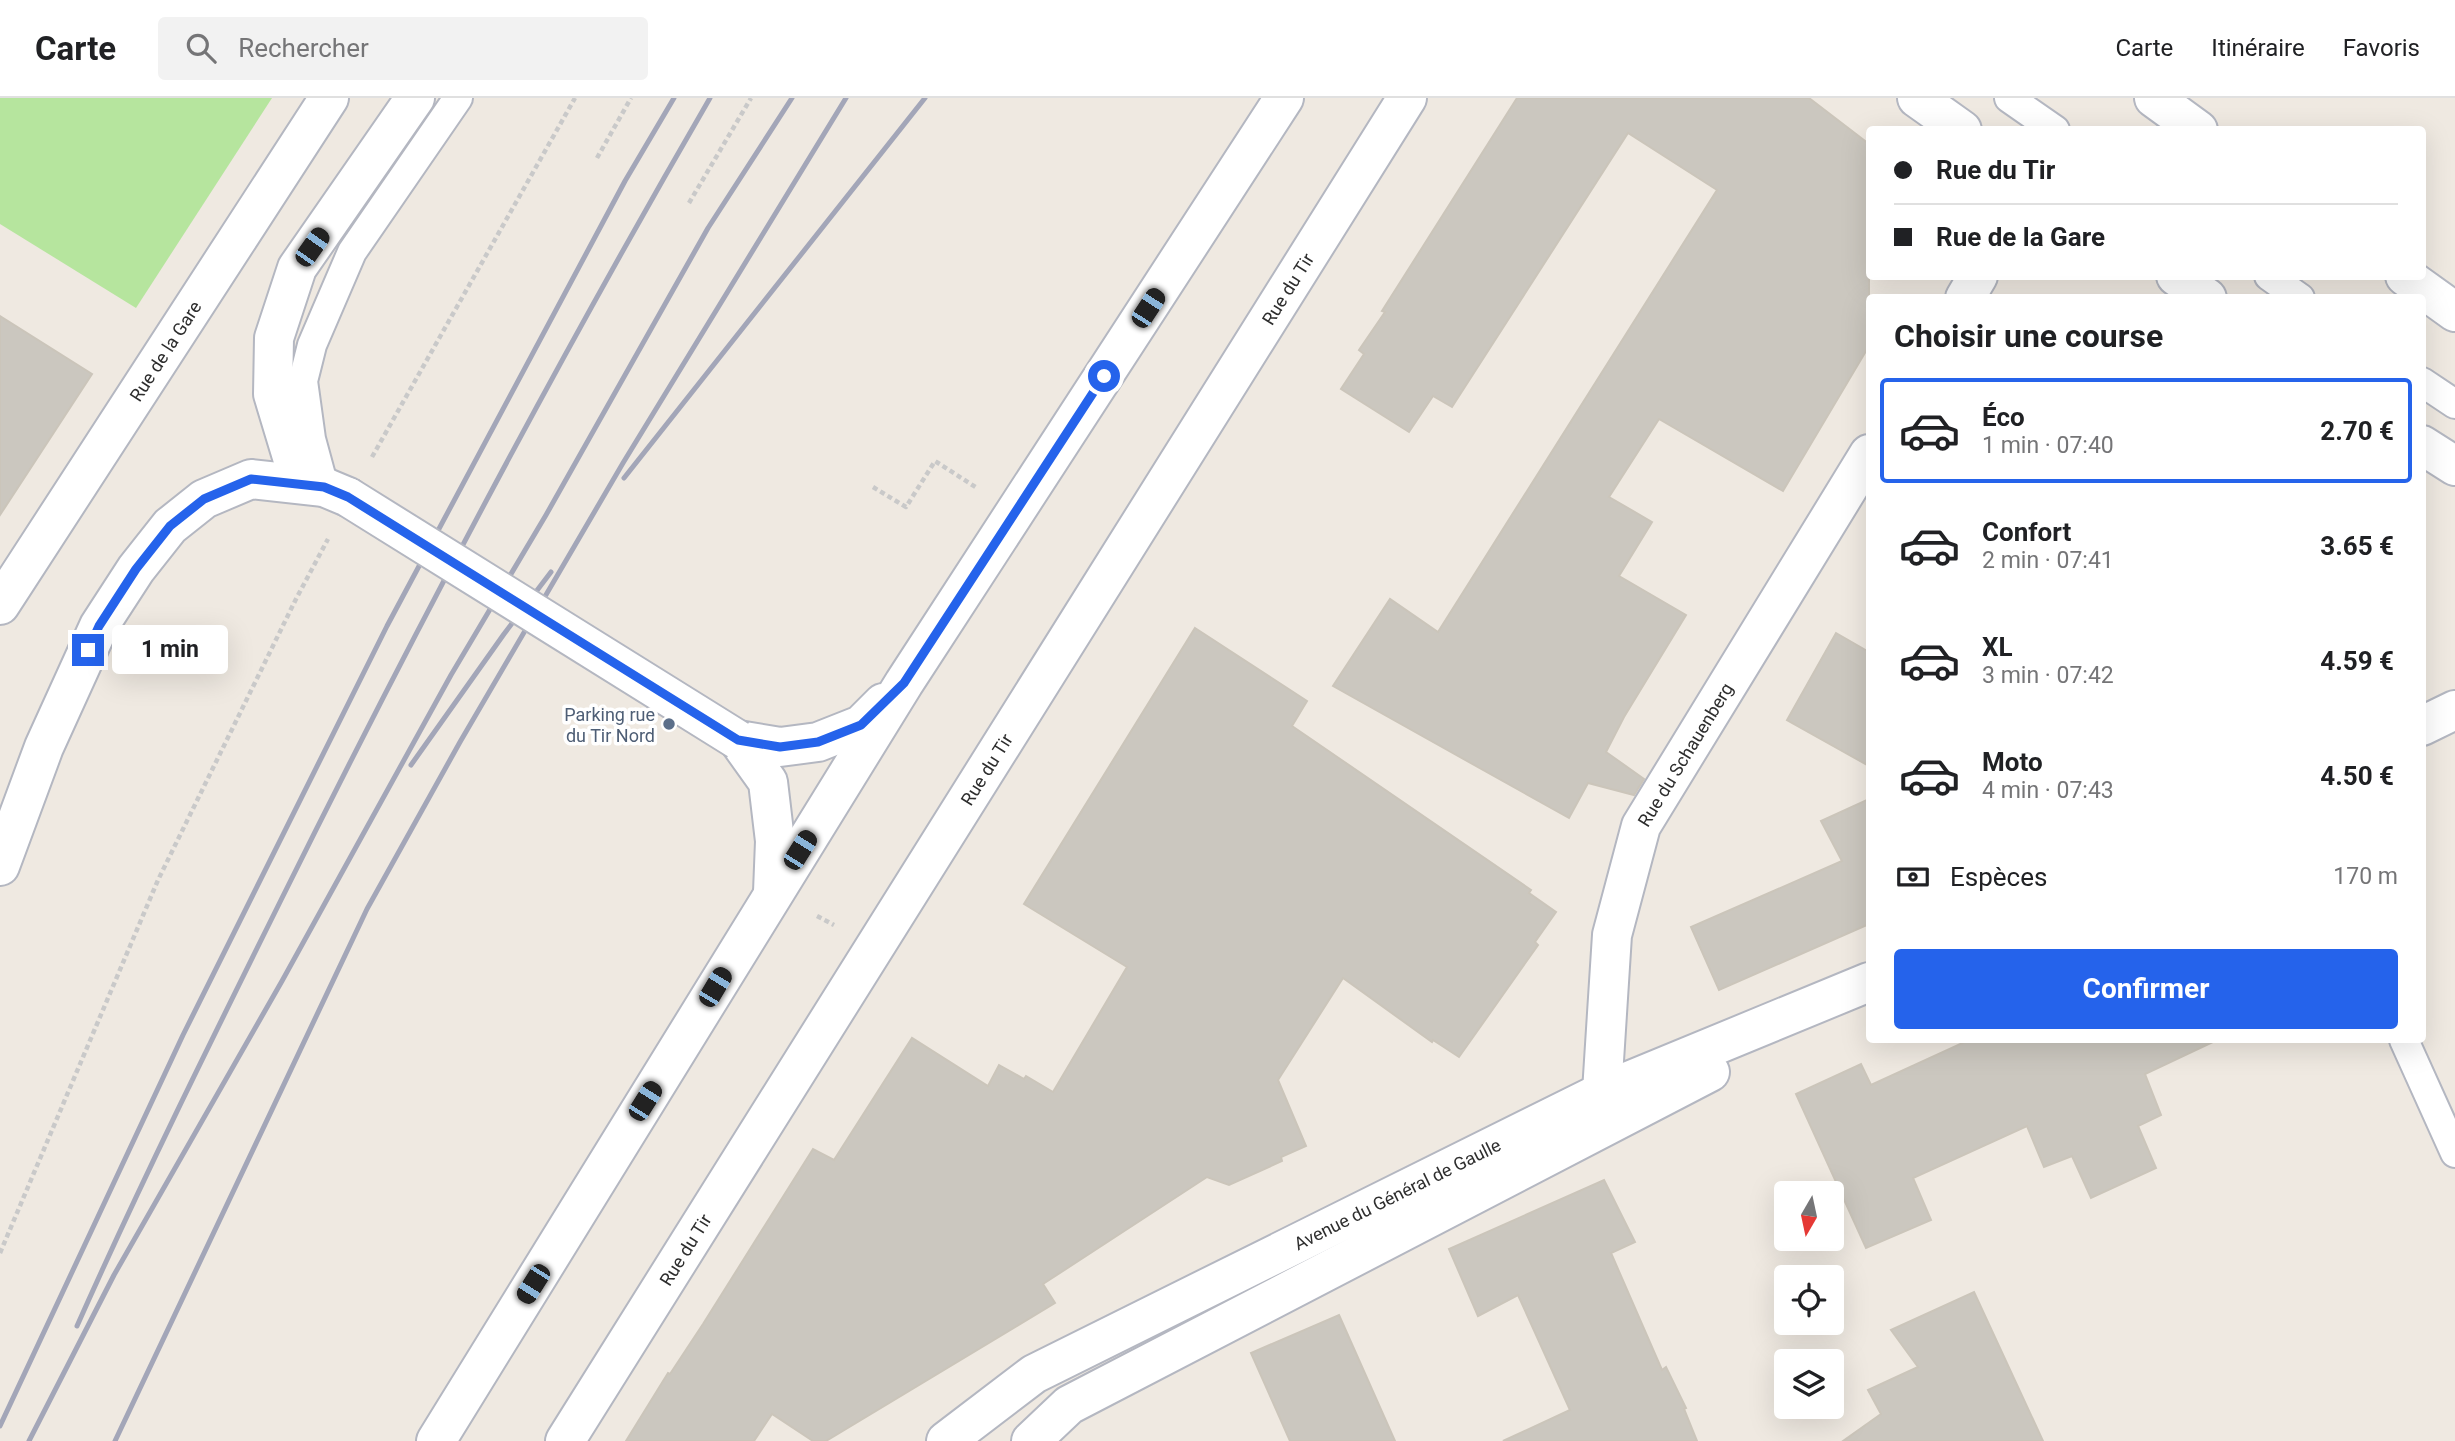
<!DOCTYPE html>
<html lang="fr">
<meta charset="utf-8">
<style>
body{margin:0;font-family:Roboto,sans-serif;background:#f2f2f2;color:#202124;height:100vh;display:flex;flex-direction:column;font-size:26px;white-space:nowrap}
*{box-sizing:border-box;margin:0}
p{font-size:23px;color:#757577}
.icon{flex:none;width:38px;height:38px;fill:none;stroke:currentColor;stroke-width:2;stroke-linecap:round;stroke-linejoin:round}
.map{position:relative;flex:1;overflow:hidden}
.side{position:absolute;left:1866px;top:196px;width:560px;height:749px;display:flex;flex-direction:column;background:#fff;border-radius:7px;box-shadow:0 7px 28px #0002}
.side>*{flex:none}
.guide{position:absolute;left:1866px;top:28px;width:560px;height:154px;border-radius:7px;box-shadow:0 7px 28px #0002;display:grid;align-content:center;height:154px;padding:0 28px;background:#fff}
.needle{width:46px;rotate:189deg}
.tools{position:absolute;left:1774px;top:1083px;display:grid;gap:14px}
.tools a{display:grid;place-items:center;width:70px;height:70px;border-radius:7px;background:#fff;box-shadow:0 7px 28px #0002;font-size:35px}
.end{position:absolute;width:32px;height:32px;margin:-16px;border:9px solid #2563eb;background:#fff;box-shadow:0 0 0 4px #fff}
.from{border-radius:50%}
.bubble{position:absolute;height:49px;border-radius:7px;background:#fff;box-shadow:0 7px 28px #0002;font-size:23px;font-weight:700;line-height:49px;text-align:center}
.car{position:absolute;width:21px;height:42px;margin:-21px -10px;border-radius:9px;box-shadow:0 0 5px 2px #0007;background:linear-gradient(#222 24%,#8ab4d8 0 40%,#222 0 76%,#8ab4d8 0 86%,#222 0)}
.guide b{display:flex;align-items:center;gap:24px;height:66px;font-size:26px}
.guide b+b{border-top:2px solid #e0e0e0}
.guide i{width:18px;height:18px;background:#202124}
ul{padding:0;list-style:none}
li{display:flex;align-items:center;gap:21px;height:105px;margin:0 14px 10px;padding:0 14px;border:4px solid transparent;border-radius:7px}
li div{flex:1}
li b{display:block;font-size:26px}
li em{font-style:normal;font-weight:700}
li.active{border-color:#2563eb}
li>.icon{width:63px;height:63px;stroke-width:1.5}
h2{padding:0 28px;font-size:32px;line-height:84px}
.pay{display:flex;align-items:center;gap:18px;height:77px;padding:0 28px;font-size:26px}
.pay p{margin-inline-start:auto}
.button{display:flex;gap:14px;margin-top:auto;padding:14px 28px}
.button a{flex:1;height:80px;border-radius:7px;background:#2563eb;color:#fff;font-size:28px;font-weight:700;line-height:80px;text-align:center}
header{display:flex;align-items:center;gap:42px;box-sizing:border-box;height:98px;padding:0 35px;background:#fff;border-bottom:2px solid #e0e0e0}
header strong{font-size:33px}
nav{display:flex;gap:38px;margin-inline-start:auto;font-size:24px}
.search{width:490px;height:63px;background:#f2f2f2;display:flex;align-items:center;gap:18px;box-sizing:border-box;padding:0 24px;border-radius:7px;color:#757577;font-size:26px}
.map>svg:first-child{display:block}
</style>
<header>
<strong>Carte</strong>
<div class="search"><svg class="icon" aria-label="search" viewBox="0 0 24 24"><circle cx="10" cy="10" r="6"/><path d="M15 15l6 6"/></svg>Rechercher</div>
<nav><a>Carte</a><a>Itinéraire</a><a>Favoris</a></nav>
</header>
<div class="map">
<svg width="2455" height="1343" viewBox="0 0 2455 1343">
<rect width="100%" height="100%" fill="#efe9e1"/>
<!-- green -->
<path fill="#b6e59e" d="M0,0H272L136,210L0,126Z"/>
<!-- building -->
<g fill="#cbc7bf" stroke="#cbc5ba" stroke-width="2">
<path d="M1517,0H1809L1869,46V248L1783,393L1659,321L1609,399L1652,424L1619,478L1686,517L1624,619L1606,654L1644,681L1634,697L1588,685L1569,720L1333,588L1390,501L1438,534L1717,92L1628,35L1452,309L1433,298L1409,334L1341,291L1364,256L1359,252L1385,214L1382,213Z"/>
<path d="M0,218L92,276L0,417Z"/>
<path d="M1195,530L1307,603L1292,628L1531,792L1529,795L1556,814L1535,844L1538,847L1459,959L1433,942L1432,944L1343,880L1278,982L1306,1048L1281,1059L1282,1063L1229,1087L1207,1079L1043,1186L1055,1205L826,1343H813L772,1316L754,1343H626L668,1275L670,1276L703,1226L813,1051L834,1062L912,940L988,988L999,967L1024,981L1026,978L1053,994L1127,869L1024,806Z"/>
<path d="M1836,535L1869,554V668L1787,622Z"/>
<path d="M1869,701V826L1719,892L1691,829L1842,763L1821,723Z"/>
<path d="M1969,942H2217L2145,976L2161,1017L2138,1028L2156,1070L2091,1100L2072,1058L2044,1069L2027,1028L1913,1080L1931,1122L1866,1150L1796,996L1861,966L1871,987Z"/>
<path d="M1604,1082L1635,1144L1611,1155L1662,1272L1666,1269L1686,1310L1684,1311L1697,1343H1503L1570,1312L1518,1197L1478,1218L1449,1151Z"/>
<path d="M1974,1194L2043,1343H1843L1881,1316L1868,1292L1918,1269L1891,1232Z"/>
<path d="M1339,1217L1395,1343H1290L1251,1255Z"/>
</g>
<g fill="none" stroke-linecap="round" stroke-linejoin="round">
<!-- lane casing -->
<g stroke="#b4b7c1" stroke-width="32">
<g id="lane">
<path d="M2009,0L2055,32"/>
<path d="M2269,178L2300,200"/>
<path d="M2422,284L2455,306"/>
<path d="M324,389L311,341L303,283L312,247L352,154L458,0"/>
<path d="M2404,942L2455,1055"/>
</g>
</g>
<!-- street casing -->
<g stroke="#b4b7c1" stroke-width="42">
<g id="street">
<path d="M1965,200L1978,178"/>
<path d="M324,389L292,359L273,296L274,240L297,170L415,0"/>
<path id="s1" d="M0,507L329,0"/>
<path d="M738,642L780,649L818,644L861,627L883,605"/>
<path d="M738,642L768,684L775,743L773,794"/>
<path d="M0,768L44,649L99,528L136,471L170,428L204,401L251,381L324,389L348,399"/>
<path id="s2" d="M1602,994L1612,837L1641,728L1869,356"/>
<path d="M436,1343L904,585L1284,0"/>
<path id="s3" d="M565,1343L1407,0"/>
</g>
</g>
<!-- secondary casing -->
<g stroke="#b4b7c1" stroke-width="42">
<g id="secondary">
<path d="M1917,0L1962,32"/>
<path d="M2154,0L2198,32"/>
<path d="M2176,178L2207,200"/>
<path d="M2405,178L2455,214"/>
<path d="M2422,347L2455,368"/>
<path d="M2422,628L2455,612"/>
<path id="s4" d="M946,1343L1034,1276L1602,994L1869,884"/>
<path d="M1031,1343L1069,1307L1710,974"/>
</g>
</g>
<!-- path -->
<g stroke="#c9c9c9" stroke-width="4.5" stroke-dasharray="5 3.5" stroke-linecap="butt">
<path d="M597,60L631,0"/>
<path d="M689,105L751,0"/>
<path d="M372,359L575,0"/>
<path d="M873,389L906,409L935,363L977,390"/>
<path d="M817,818L834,827"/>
<path d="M0,1155L158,782L296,501L328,441"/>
</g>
<!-- lane -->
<use href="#lane" stroke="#fff" stroke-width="28"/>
<!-- street -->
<use href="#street" stroke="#fff" stroke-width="38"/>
<!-- secondary -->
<use href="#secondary" stroke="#fff" stroke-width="38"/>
<!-- rail -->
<g stroke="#a3a6b8" stroke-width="5">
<path d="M624,380L925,0"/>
<path d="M411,667L504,536L551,474"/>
<path d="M77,1228C141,1084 211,943 281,802C416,530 558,262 710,0"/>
<path d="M0,1328L183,937L387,528L625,83L674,0"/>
<path d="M29,1343L114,1177L282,883L451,577L546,417L708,130L792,0"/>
<path d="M115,1343L367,811L460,644L623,365L846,0"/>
</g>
<!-- street-bridge casing -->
<g stroke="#b4b7c1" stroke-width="42" stroke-linecap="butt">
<path id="street-bridge" d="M348,399L738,642"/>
</g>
<!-- street-bridge -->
<use href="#street-bridge" stroke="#fff" stroke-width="38"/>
</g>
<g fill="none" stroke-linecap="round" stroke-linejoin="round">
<!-- route -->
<path stroke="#2563eb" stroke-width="9" d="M88,552L99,528L136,471L170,428L204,401L251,381L324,389L348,399L738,642L780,649L818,644L861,627L904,585L1104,278"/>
</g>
<!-- markers -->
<circle fill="#5c6f8a" stroke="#fff" stroke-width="2.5" cx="669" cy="626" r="7"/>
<g text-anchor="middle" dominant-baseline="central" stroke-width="7" stroke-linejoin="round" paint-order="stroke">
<!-- street labels -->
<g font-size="18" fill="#2e2e2e" stroke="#fff">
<text stroke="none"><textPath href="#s3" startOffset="1360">Rue du Tir</textPath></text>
<text stroke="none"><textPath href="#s1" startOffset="303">Rue de la Gare</textPath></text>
<text stroke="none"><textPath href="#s2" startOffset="354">Rue du Schauenberg</textPath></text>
<text stroke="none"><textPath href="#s3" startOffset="793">Rue du Tir</textPath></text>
<text stroke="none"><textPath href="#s4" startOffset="516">Avenue du Général de Gaulle</textPath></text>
<text stroke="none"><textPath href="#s3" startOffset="226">Rue du Tir</textPath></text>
</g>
<!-- service labels -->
<g font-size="18" fill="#4e5e75" stroke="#fff" text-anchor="end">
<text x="655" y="616">Parking rue<tspan x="655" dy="21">du Tir Nord</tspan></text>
</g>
</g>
</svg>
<div class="tools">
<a><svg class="needle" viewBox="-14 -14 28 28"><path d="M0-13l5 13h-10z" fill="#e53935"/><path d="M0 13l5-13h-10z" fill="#757577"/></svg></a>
<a><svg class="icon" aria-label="locate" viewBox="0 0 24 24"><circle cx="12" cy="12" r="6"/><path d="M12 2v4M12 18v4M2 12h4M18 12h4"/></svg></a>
<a><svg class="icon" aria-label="layers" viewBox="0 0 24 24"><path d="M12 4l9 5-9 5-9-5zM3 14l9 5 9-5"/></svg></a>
</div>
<i class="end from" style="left:1104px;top:278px"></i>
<i class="end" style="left:88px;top:552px"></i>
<div class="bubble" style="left:112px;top:527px;width:116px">1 min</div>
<i class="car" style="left:312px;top:149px;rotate:35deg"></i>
<i class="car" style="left:1148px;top:210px;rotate:33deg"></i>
<i class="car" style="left:800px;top:752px;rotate:32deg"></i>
<i class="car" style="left:715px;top:889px;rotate:31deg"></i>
<i class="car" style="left:645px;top:1003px;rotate:32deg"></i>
<i class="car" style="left:533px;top:1186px;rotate:212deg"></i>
<div class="guide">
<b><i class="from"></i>Rue du Tir</b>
<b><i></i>Rue de la Gare</b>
</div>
<section class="side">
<h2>Choisir une course</h2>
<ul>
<li class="active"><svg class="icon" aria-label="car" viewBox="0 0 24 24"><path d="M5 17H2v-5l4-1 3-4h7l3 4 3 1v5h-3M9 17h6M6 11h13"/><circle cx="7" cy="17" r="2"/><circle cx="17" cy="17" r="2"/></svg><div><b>Éco</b><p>1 min · 07:40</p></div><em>2.70 €</em></li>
<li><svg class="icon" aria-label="car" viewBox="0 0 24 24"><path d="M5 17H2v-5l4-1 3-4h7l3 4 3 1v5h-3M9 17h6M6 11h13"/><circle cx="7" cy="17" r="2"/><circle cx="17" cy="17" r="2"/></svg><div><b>Confort</b><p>2 min · 07:41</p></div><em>3.65 €</em></li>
<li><svg class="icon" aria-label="car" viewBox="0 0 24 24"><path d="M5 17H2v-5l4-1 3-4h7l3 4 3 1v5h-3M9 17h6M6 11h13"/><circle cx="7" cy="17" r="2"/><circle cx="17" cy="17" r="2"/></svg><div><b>XL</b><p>3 min · 07:42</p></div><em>4.59 €</em></li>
<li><svg class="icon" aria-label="car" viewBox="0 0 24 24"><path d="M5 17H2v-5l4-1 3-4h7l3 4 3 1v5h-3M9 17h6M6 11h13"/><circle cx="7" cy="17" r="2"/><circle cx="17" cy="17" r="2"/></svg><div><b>Moto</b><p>4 min · 07:43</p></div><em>4.50 €</em></li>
</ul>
<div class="pay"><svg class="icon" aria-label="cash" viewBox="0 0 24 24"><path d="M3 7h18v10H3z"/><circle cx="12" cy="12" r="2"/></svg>Espèces<p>170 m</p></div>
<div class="button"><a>Confirmer</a></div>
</section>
</div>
